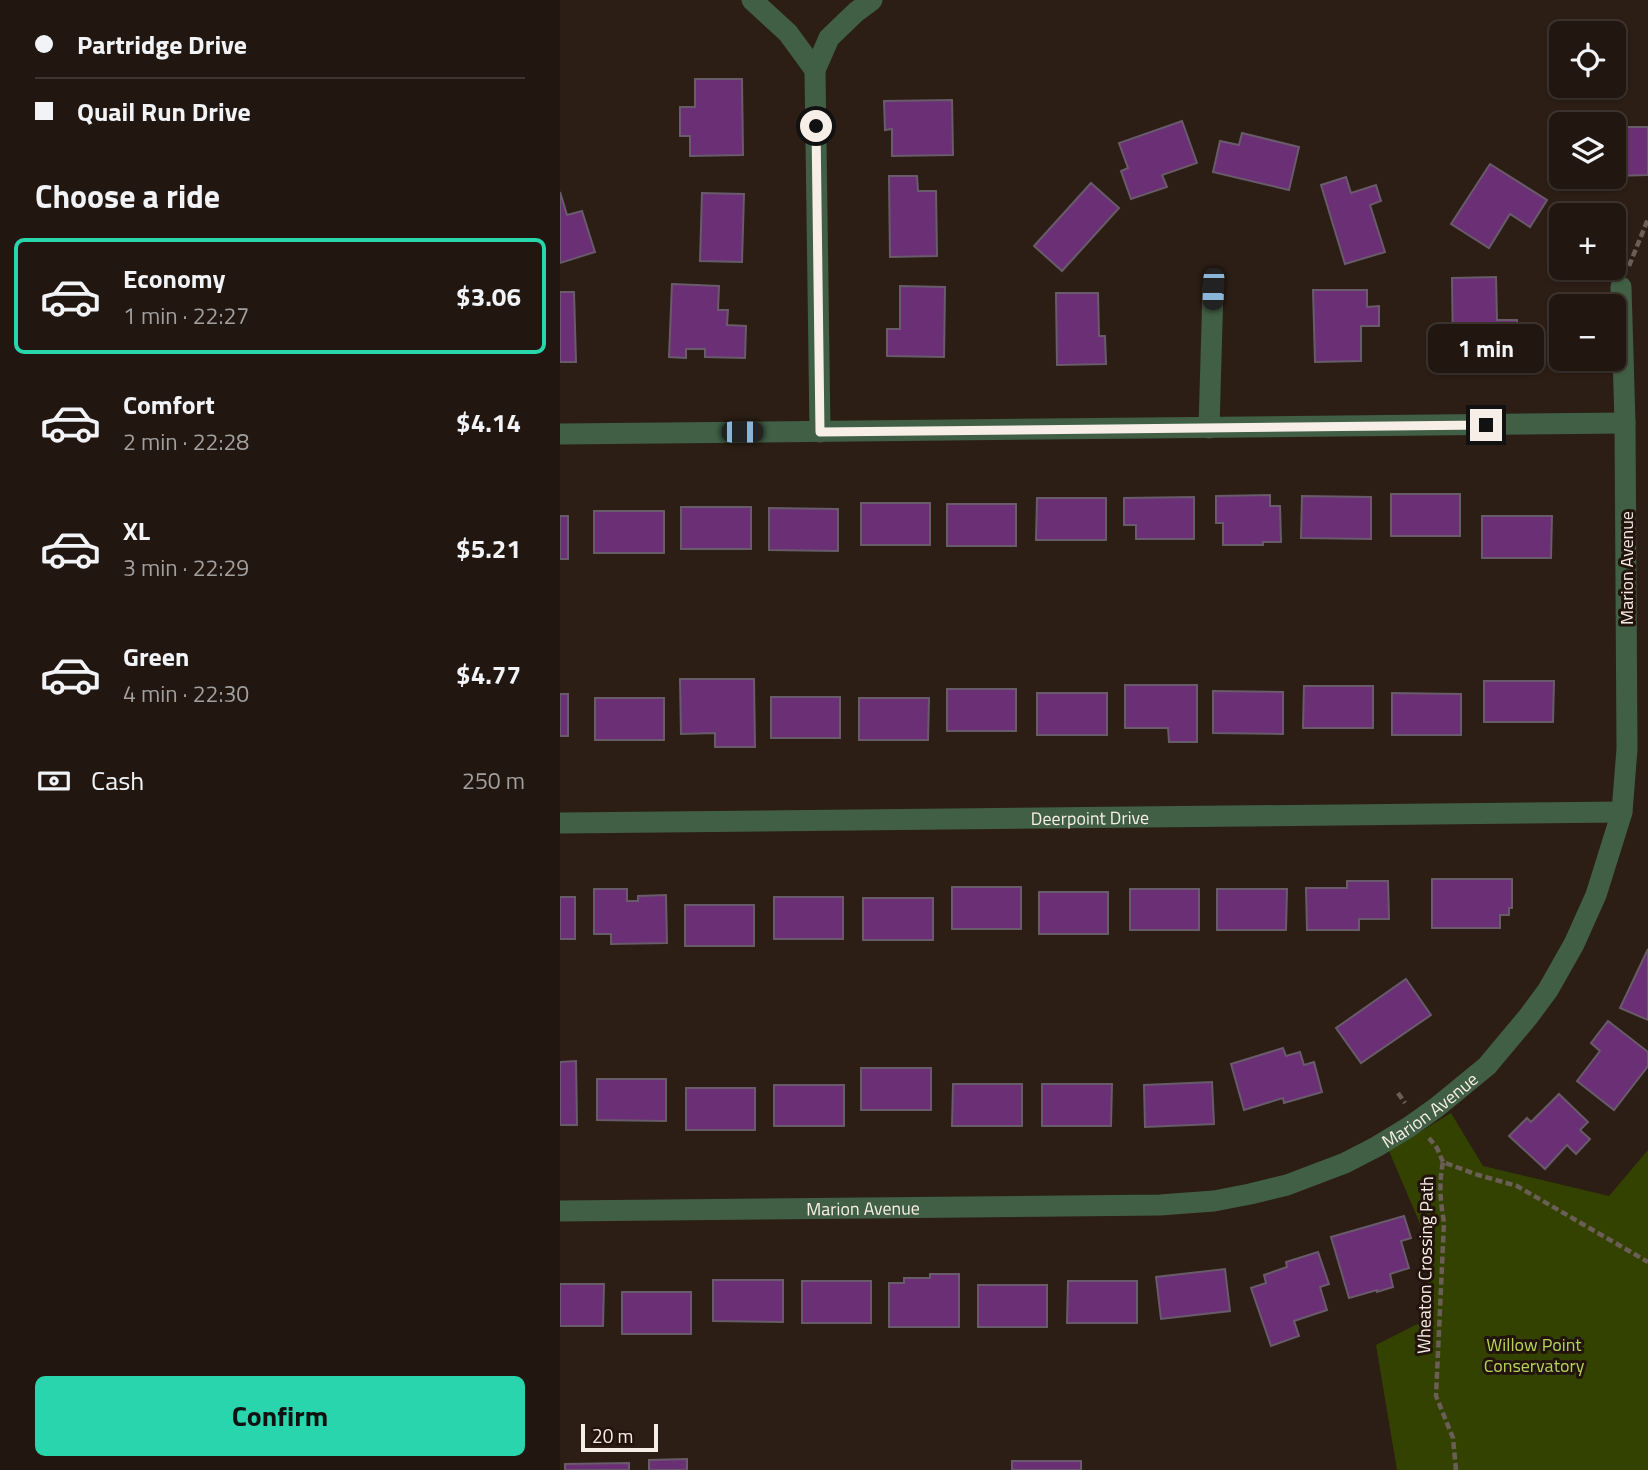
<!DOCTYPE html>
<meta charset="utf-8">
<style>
body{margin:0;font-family:"Titillium Web",sans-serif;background:#2d231e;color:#f1f3f6;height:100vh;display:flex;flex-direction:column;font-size:26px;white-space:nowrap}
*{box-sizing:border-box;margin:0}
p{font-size:23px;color:#a29f9f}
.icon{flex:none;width:38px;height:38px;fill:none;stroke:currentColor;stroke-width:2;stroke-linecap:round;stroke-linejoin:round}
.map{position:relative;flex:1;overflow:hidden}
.panel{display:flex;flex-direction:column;background:#211610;width:560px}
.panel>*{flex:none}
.guide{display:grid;align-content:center;height:154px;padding:0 35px;background:#211610}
.controls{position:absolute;left:989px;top:21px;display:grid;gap:14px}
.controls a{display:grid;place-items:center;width:77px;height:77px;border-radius:10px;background:#211610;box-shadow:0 2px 5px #0004,0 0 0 2px #3e3530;font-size:35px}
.scale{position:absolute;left:21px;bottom:18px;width:77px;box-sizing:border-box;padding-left:7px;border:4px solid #f8eee8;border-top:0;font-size:19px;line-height:24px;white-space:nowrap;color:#f8eee8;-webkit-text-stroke:5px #22140c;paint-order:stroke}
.end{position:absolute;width:32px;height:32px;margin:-16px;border:9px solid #f8eee8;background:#111;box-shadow:0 0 0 4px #111}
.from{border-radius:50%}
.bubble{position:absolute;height:49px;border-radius:10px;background:#211610;box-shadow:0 2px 5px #0004,0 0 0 2px #3e3530;font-size:23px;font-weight:700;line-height:49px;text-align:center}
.car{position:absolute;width:21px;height:42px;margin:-21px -10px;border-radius:9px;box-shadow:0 0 5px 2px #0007;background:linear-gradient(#222 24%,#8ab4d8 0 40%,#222 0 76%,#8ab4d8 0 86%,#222 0)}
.guide b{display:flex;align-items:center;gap:24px;height:66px;font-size:26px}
.guide b+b{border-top:2px solid #3e3530}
.guide i{width:18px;height:18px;background:#f1f3f6}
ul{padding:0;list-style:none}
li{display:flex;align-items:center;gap:21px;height:116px;margin:0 14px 10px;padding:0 21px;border:4px solid transparent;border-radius:10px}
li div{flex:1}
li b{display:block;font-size:26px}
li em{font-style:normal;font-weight:700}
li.on{border-color:#29d5ac}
li>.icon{width:63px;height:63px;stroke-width:1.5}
h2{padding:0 35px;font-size:32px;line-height:84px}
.pay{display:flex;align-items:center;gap:18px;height:77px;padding:0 35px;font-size:26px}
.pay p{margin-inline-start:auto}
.action{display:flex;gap:14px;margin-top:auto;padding:14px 35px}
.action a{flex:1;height:80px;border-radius:10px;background:#29d5ac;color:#111;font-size:28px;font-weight:700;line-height:80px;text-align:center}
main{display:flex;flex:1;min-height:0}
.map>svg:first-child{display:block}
</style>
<main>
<section class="panel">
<div class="guide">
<b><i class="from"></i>Partridge Drive</b>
<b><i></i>Quail Run Drive</b>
</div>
<h2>Choose a ride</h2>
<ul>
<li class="on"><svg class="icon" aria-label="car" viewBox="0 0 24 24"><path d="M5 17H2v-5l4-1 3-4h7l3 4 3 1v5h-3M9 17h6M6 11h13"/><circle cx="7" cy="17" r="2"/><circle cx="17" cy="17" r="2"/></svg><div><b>Economy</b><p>1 min · 22:27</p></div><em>$3.06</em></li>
<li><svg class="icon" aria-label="car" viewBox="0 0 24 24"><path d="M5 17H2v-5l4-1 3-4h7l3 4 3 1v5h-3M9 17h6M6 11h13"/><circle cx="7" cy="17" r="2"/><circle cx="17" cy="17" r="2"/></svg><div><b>Comfort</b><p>2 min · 22:28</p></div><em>$4.14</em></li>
<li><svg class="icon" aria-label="car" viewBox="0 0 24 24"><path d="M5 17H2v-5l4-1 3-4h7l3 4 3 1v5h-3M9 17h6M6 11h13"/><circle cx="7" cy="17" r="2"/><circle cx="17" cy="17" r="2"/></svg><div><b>XL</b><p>3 min · 22:29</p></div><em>$5.21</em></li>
<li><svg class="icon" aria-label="car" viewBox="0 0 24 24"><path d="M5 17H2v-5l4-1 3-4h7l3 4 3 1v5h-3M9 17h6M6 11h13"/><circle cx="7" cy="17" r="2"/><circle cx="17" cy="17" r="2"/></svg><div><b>Green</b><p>4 min · 22:30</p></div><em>$4.77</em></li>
</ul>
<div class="pay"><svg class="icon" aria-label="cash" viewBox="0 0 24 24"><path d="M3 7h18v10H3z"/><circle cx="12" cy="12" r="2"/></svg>Cash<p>250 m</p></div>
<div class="action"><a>Confirm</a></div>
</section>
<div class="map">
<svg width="1088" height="1470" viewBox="0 0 1088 1470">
<rect width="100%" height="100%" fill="#2c1e15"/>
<!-- green -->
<path fill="#344200" d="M891,1113L923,1166L1049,1196L1088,1150V1470H837L816,1345L865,1320L870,1247L829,1151Z"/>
<!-- building -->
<g fill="#6a2f74" stroke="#685b6a" stroke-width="2">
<path d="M135,79H182L183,155L130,156V136H120V107H135Z"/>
<path d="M392,100L393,155L332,156V129L325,130L324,101Z"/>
<path d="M622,121L637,163L602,175L607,187L571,199L561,171L568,168L559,143Z"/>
<path d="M1054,127H1088V175L1054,176Z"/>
<path d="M682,133L739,147L729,190L653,172L660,141L679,145Z"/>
<path d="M930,164L987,200L970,227L950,214L929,248L891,224Z"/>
<path d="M329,176H357L358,191H376L377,256L330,257Z"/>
<path d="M786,177L791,193L816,185L821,201L810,205L825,252L785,264L761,185Z"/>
<path d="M531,183L559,208L502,271L474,246Z"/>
<path d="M0,192L7,215L22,211L35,252L0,263Z"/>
<path d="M142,193L184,194L182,262L140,261Z"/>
<path d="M936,277L937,320H957L958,350L893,351L892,278Z"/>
<path d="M112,284L159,286L158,310H168L167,325L186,326L185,358L145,357V349H126V358L109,357Z"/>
<path d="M340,286L385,287L384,357L327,356V329H340Z"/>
<path d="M753,290H807V307L819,306V326H801V361L755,362Z"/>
<path d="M0,292H14L16,362H0Z"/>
<path d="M496,293H538L539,336H545L546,364L497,365Z"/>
<rect x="831" y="494" width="69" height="42"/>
<path d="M710,495V506H720L721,542H703V545H663V523H656V496Z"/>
<path d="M742,496L811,497V539L741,538Z"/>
<path d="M634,497V539H576V525H564V498Z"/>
<path d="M477,498H546V540H476Z"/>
<rect x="301" y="503" width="69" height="42"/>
<rect x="387" y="504" width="69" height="42"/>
<rect x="121" y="507" width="70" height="42"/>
<path d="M209,508L278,509V551L209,550Z"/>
<rect x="34" y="511" width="70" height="42"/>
<rect x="0" y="516" width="8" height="43"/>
<path d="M922,516H992L991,558H922Z"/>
<path d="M120,679H194L195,747H155V733L121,734Z"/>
<path d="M924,681H994L993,722H924Z"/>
<path d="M565,685H637V742H609L608,728H565Z"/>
<path d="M744,686H813V728H743Z"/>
<rect x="387" y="689" width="69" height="42"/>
<path d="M653,691L723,692V734L653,733Z"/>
<rect x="477" y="693" width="70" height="42"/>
<path d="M832,693L901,694V735H832Z"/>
<rect x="0" y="694" width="8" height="42"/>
<rect x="211" y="697" width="69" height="41"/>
<rect x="35" y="698" width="69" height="42"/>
<path d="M299,698H369L368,740H299Z"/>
<path d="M872,879H952V908H949V915H940V928H872Z"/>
<path d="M787,881H828L829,919H799V930H747L746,888H787Z"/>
<rect x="392" y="887" width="69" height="42"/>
<path d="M34,889H67V901H78V896L106,895L107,943L51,944V934H34Z"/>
<rect x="570" y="889" width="69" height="41"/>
<path d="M657,889H727L726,930H657Z"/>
<rect x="479" y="892" width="69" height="42"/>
<rect x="0" y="897" width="15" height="42"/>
<rect x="214" y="897" width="69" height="42"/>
<rect x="303" y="898" width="70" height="42"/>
<rect x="125" y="905" width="69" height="41"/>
<path d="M1088,949V1020L1060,1008Z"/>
<path d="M846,979L871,1015L801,1063L776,1028Z"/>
<path d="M1048,1021L1088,1052V1066L1054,1110L1017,1081L1040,1051L1031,1043Z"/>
<path d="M723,1048L726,1056L740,1052L744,1065L754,1062L762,1092L724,1103L723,1098L684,1110L671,1064Z"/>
<path d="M16,1061L17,1125H0V1062Z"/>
<rect x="301" y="1068" width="70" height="42"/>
<path d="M37,1079H106V1121L37,1120Z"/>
<path d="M652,1082L654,1124L585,1127L584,1085Z"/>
<path d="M393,1084H462V1126H392Z"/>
<path d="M482,1084H552L551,1126H482Z"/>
<rect x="214" y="1085" width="70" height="41"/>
<rect x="126" y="1088" width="69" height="42"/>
<path d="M999,1094L1028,1122L1020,1130L1030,1139L1016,1154L1007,1145L985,1169L949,1136L967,1118L971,1122Z"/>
<path d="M844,1216L851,1238L841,1241L849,1268L830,1274L833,1287L817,1292V1290L789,1298L771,1237Z"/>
<path d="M758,1252L769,1284L760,1287L767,1310L734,1321L739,1336L711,1346L691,1288L706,1283L704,1275L727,1267L726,1262Z"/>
<path d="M665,1269L670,1311L601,1319L596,1277Z"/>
<path d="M370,1274H399V1327H329V1283H344V1278H370Z"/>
<path d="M153,1280H223V1322L153,1321Z"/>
<rect x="242" y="1281" width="69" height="42"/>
<path d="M508,1281H577V1323H507Z"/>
<path d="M0,1284H44L43,1326H0Z"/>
<rect x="418" y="1285" width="69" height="42"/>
<rect x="62" y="1292" width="69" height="42"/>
<path d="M127,1459V1470H89V1460Z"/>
<rect x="452" y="1461" width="69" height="9"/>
<path d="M69,1463V1470H5V1464Z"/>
</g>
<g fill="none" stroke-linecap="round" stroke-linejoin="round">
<!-- path -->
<g stroke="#6b5e56" stroke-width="4.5" stroke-dasharray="7 3.5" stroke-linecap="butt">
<path d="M1069,266L1088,219"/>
<path d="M838,1093L845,1103"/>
<path d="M869,1138L877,1148L883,1162"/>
<path d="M896,1470L893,1438L876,1396L884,1222C880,1201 879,1182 883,1162L915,1174L957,1186L1088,1262"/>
</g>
<!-- street -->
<g stroke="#415f44" stroke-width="21">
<path d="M192,0L228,33L255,70"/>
<path d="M649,428L653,289"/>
<path d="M260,432L255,70L269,38L296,12L312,0"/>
<path d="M0,434L1065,423"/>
<path id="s1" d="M0,823L1062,812"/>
<path id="s2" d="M0,1211L600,1205L654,1201L690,1194L727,1185L785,1163L816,1147L849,1127L877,1107L927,1066L968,1017L988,990L1014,944L1036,895L1062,812L1067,749L1065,423L1061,287"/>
</g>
</g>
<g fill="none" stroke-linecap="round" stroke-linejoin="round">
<!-- route -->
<path stroke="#f8eee8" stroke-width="9" d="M256,126L260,432L926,425"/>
</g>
<g text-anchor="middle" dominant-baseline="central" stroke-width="6" stroke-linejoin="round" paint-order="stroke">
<!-- street labels -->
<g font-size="18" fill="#f8eee8" stroke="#22140c">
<text transform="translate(1066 568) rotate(-90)">Marion Avenue</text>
<text stroke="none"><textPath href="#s1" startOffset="530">Deerpoint Drive</textPath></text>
<text stroke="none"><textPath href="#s2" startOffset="891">Marion Avenue</textPath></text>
<text stroke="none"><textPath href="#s2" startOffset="303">Marion Avenue</textPath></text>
<text transform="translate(865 1265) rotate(-89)">Wheaton Crossing Path</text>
</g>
<!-- park labels -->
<g font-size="18" fill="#b5d557" stroke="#22140c">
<text x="974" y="1344">Willow Point<tspan x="974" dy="21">Conservatory</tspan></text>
</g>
</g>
</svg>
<div class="controls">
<a><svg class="icon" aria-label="locate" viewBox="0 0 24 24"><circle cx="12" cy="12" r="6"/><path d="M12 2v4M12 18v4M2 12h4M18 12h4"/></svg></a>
<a><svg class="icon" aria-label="layers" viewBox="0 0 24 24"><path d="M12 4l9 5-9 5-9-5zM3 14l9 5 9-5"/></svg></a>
<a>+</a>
<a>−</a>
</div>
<div class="scale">20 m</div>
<i class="end from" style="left:256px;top:126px"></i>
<i class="end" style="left:926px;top:425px"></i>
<div class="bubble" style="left:868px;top:324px;width:116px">1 min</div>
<i class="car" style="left:653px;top:289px;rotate:182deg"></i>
<i class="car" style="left:182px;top:432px;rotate:90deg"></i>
</div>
</main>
